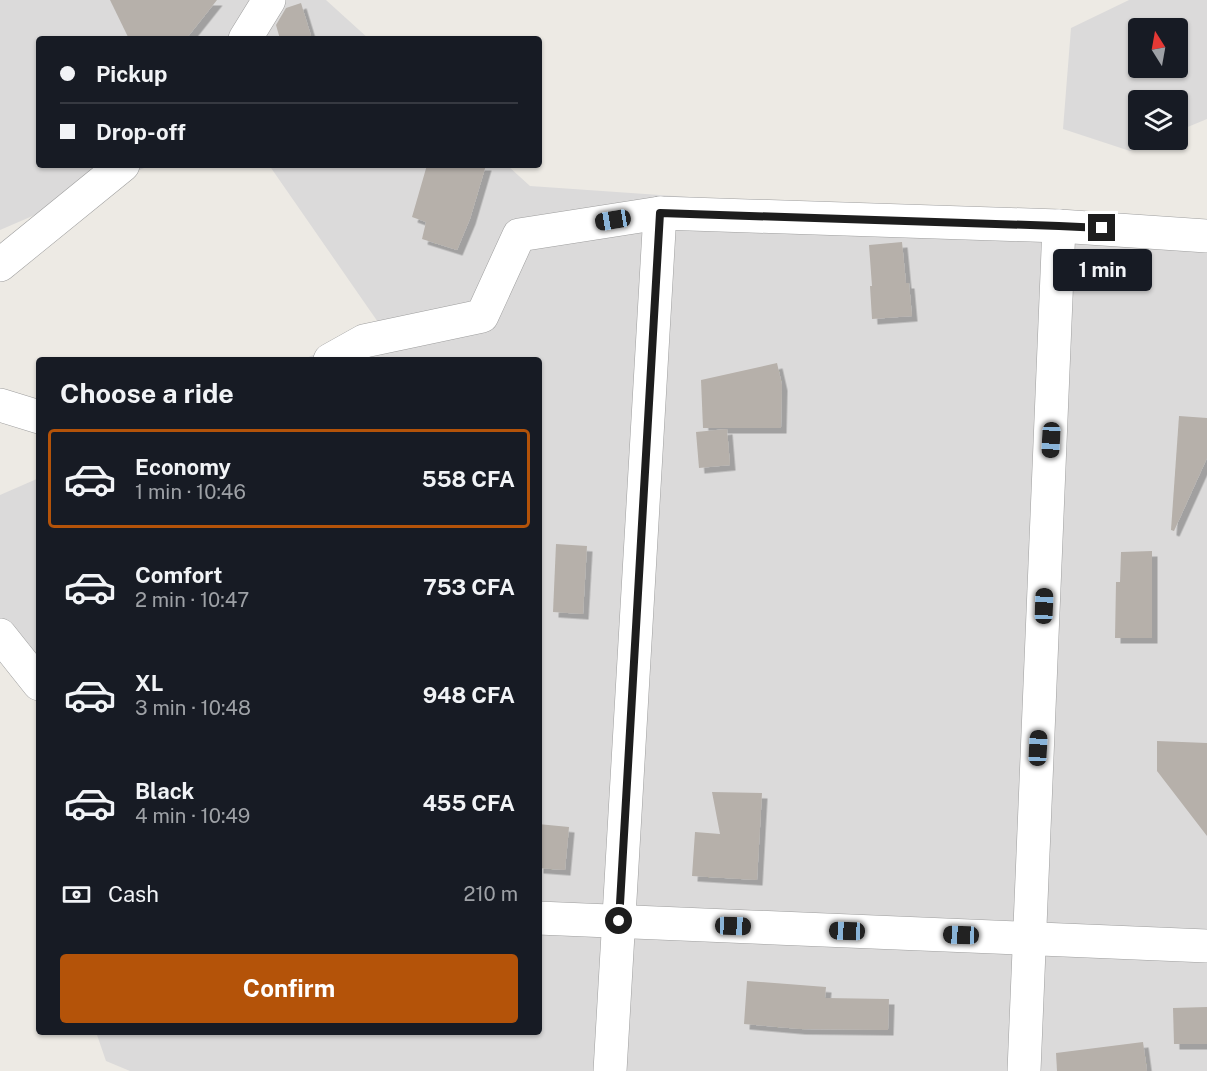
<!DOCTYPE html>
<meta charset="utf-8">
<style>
body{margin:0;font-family:"Public Sans",sans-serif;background:#20242c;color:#f1f3f6;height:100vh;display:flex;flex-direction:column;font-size:22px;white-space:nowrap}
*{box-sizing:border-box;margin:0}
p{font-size:20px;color:#9ea1a6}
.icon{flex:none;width:33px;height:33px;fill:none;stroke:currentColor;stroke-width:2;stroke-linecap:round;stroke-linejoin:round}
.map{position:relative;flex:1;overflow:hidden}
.side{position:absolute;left:36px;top:357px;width:506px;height:678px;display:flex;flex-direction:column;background:#171b24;border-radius:6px;box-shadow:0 2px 4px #0004}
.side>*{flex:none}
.banner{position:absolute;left:36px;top:36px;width:506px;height:132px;border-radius:6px;box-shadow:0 2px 4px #0004;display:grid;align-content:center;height:132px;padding:0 24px;background:#171b24}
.needle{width:39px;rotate:349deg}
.fabs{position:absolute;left:1128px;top:18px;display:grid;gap:12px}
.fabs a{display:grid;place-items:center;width:60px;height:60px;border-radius:6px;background:#171b24;box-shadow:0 2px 4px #0004;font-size:30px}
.end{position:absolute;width:27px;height:27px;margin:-14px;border:8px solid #1d1d1d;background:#fff;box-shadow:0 0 0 3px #fff}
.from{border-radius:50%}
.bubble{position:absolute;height:42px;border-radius:6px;background:#171b24;box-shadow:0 2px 4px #0004;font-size:20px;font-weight:700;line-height:42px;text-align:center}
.car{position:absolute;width:18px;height:36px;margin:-18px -9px;border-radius:8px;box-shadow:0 0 4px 2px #0007;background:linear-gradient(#222 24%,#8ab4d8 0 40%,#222 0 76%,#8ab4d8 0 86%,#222 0)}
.banner b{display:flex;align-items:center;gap:21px;height:57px;font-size:22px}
.banner b+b{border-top:2px solid #363941}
.banner i{width:15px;height:15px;background:#f1f3f6}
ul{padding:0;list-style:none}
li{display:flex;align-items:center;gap:18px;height:99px;margin:0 12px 9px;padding:0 12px;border:3px solid transparent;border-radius:6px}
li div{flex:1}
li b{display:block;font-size:22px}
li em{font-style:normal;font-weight:700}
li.selected{border-color:#b45309}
li>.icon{width:54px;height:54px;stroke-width:1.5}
h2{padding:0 24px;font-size:27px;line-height:72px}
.pay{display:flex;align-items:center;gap:15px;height:66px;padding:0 24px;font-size:22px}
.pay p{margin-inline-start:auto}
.action{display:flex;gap:12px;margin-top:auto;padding:12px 24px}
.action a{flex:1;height:69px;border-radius:6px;background:#b45309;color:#fff;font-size:24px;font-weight:700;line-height:69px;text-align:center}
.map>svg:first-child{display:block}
</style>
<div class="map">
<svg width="1207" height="1071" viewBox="0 0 1207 1071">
<defs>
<filter id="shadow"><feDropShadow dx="5.5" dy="5.5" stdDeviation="0" flood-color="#0004"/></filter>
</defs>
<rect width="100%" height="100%" fill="#edeae4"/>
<!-- residential -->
<g fill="#dbdada" fill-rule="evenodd">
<path d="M0,0H326L369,39H39V165H151L0,230Z"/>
<path d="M1129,0H1207V119L1178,131V100H1138V140H1157L1130,151L1063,129L1071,28ZM1178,28V68H1138V28Z"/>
<path d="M269,165H507L530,186L1207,233V1071H130L106,1061L96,1032H538V360H302L380,325Z"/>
<path d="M39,478V692L0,625V495Z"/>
</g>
<!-- building -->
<g fill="#b6b0aa" filter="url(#shadow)">
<path d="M110,0H217L186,39H129Z"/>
<path d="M301,3L312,39H280L276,25L286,8Z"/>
<path d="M427,165H486L470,219L457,250L422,239L426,222L412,217Z"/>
<path d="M902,242L906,283H909L912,316L872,319L870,286H872L869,245Z"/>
<path d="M777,363L782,385L781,428H703L701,380Z"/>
<path d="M1179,416L1207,418V458L1174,531L1171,530Z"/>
<path d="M727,429L730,465L699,468L696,432Z"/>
<path d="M556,544L587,546L583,614L553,612Z"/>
<path d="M1152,551V638H1115L1116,582H1120L1121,552Z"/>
<path d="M1157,741L1207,743V836L1157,771Z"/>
<path d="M712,792L762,793L757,880L692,876L695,832L720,834Z"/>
<path d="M538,824L569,827L565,870L538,868Z"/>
<path d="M747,981L826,987L825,998L889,999L888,1030L800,1029L744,1024Z"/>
<path d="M1207,1007V1044H1174L1173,1008Z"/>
<path d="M1143,1042L1147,1071H1057L1056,1053Z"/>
</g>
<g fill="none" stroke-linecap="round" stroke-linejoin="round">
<!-- minor casing -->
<g stroke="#9e9e9e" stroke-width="34">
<g id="minor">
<path d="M245,39L269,0"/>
<path d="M0,265L123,165"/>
<path d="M330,360L364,341L482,316L519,235L660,213L1059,226L1207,236"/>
<path d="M0,405L39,417"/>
<path d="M0,635L39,684"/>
<path d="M538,918L1207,946"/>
<path d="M610,1071L660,213"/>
<path d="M1024,1071L1059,226"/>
</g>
</g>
<!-- minor -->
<use href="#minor" stroke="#fff" stroke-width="33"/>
</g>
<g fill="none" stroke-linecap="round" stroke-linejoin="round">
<!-- route -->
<path stroke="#1d1d1d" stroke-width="8" d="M619,921L660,213L1059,226L1102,228"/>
</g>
</svg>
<div class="fabs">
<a><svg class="needle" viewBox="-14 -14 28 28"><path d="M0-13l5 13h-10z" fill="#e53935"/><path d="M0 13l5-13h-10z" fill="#9ea1a6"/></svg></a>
<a><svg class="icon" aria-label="layers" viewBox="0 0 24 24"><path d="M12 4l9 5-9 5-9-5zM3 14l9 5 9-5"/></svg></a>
</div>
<i class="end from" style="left:619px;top:921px"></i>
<i class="end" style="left:1102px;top:228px"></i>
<div class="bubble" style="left:1053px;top:249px;width:99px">1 min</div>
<i class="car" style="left:613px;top:220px;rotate:261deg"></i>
<i class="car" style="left:1051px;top:440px;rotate:183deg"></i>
<i class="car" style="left:1044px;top:606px;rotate:2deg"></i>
<i class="car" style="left:1038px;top:748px;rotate:3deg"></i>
<i class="car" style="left:733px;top:926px;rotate:92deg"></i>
<i class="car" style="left:847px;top:931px;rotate:272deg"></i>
<i class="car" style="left:961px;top:935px;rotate:272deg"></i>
<div class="banner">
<b><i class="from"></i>Pickup</b>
<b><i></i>Drop-off</b>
</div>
<section class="side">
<h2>Choose a ride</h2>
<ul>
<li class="selected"><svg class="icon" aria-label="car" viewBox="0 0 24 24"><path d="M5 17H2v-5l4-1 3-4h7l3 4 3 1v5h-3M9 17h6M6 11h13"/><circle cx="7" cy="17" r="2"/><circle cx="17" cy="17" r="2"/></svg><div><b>Economy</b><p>1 min · 10:46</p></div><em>558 CFA</em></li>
<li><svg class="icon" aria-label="car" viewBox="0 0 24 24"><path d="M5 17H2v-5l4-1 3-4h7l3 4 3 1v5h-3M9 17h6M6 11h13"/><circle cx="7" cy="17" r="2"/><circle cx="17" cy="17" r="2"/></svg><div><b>Comfort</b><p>2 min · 10:47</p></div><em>753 CFA</em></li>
<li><svg class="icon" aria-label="car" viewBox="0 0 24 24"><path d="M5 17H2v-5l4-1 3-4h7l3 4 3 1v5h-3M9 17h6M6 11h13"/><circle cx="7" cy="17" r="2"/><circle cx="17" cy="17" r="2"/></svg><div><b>XL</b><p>3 min · 10:48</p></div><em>948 CFA</em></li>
<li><svg class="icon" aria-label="car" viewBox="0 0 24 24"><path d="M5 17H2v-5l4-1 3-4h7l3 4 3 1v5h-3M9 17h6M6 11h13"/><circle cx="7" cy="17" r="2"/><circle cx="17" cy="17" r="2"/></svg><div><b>Black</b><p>4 min · 10:49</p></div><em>455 CFA</em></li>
</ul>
<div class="pay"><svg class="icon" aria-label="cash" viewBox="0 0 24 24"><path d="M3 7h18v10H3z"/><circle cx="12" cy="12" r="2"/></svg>Cash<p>210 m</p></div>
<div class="action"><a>Confirm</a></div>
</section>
</div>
